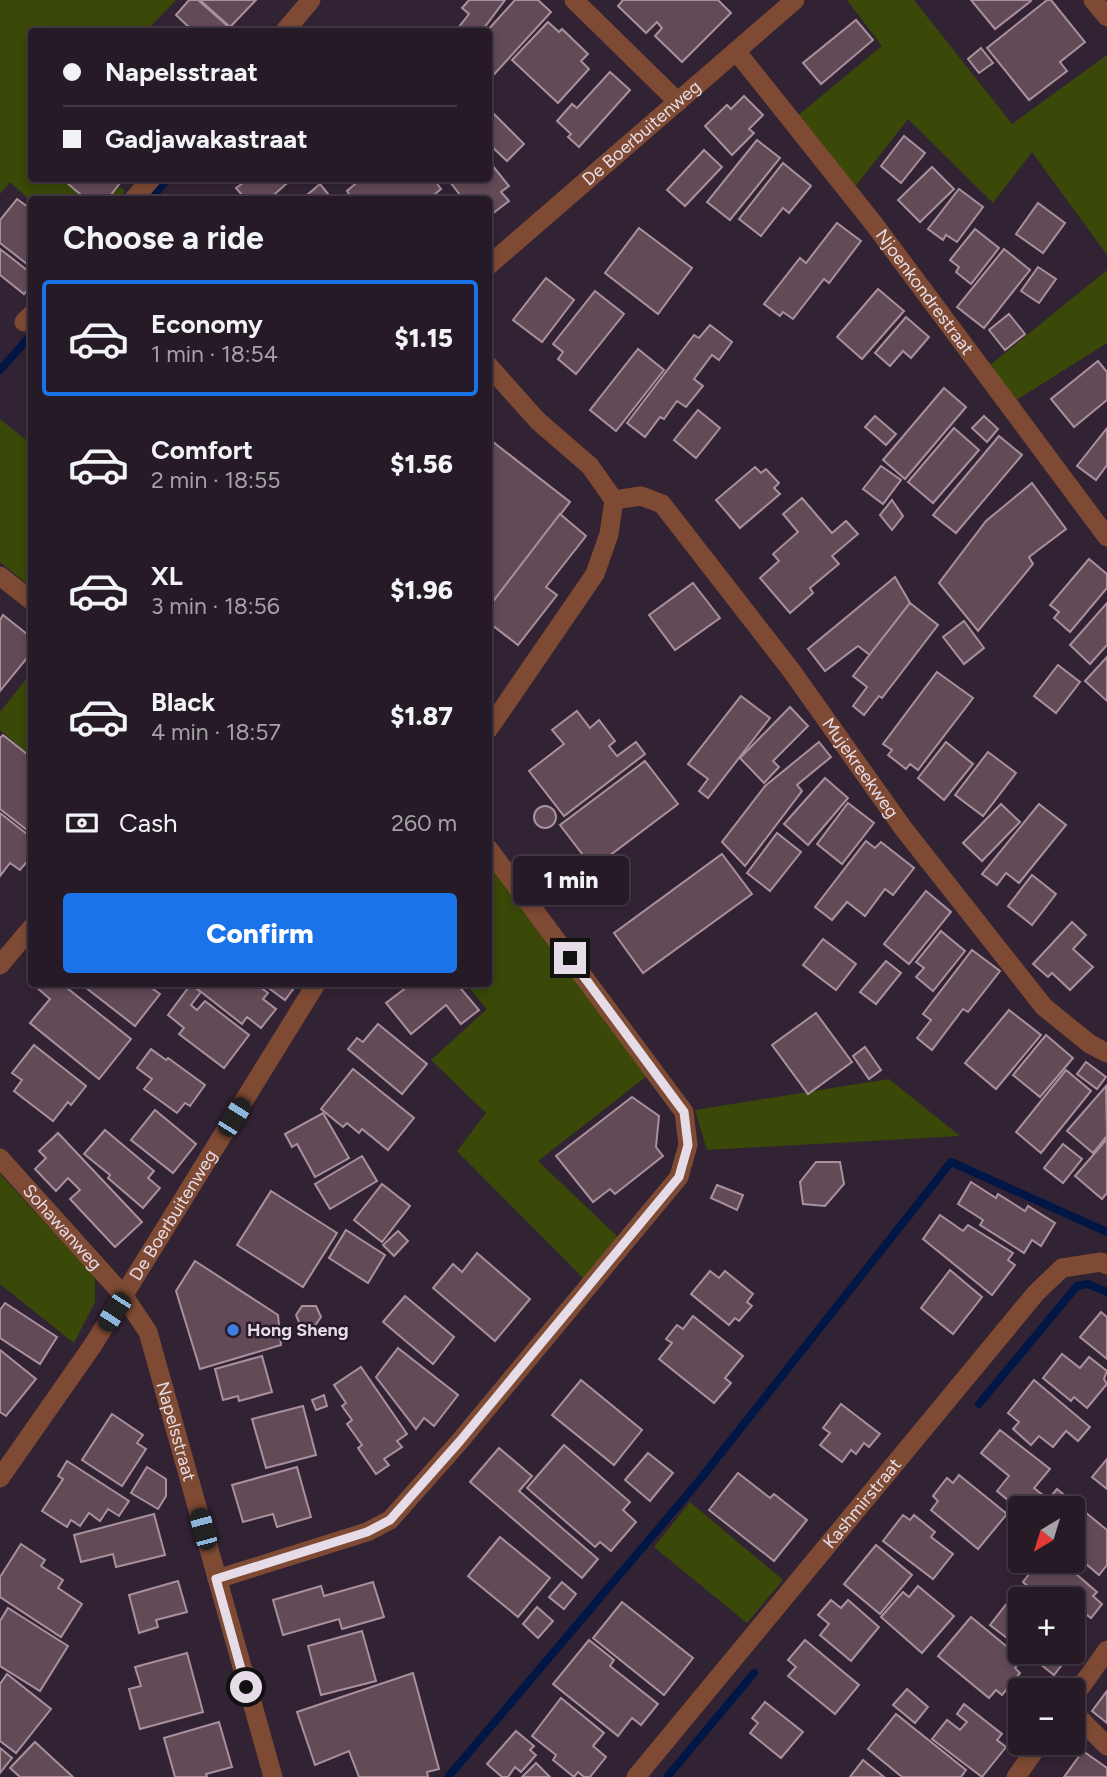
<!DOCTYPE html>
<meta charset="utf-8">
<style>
body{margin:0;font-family:Figtree,sans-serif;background:#322733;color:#f1f3f6;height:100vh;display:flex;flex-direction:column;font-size:26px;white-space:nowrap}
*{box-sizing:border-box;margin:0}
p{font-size:23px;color:#a4a1a7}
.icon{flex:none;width:38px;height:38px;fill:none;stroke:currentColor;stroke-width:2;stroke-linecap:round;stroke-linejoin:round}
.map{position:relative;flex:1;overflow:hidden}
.panel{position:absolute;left:28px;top:196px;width:464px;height:791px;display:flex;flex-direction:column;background:#261a27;border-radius:7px;box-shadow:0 4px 10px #0003,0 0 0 2px #423844}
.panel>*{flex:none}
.banner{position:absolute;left:28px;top:28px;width:464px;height:154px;border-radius:7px;box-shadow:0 4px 10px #0003,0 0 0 2px #423844;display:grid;align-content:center;height:154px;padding:0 35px;background:#261a27}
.needle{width:46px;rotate:218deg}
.controls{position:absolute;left:1008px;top:1496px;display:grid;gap:14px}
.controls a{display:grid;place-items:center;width:77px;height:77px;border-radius:7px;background:#261a27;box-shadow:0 4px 10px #0003,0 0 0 2px #423844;font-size:35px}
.end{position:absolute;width:32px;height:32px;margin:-16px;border:9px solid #e6dce7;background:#111;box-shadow:0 0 0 4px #111}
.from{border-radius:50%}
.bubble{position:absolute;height:49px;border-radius:7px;background:#261a27;box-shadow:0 4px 10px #0003,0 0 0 2px #423844;font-size:23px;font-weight:800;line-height:49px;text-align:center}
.car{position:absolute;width:21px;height:42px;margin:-21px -10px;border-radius:9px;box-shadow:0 0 5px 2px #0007;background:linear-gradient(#222 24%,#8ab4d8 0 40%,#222 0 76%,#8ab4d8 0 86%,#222 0)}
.banner b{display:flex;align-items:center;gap:24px;height:66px;font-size:26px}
.banner b+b{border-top:2px solid #423844}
.banner i{width:18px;height:18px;background:#f1f3f6}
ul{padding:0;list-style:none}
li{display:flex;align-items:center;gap:21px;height:116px;margin:0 14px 10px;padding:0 21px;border:4px solid transparent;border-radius:7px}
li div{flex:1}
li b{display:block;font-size:26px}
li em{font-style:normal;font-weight:800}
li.selected{border-color:#1a73e8}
li>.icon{width:63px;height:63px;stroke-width:1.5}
h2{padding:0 35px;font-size:32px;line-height:84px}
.pay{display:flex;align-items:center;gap:18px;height:77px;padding:0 35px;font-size:26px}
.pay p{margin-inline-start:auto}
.primary-button{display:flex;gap:14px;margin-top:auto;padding:14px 35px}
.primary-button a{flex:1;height:80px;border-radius:7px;background:#1a73e8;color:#fff;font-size:28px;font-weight:800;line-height:80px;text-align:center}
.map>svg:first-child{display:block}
</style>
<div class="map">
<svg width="1107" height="1777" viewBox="0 0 1107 1777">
<rect width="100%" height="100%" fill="#322334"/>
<!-- green -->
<g fill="#3a4808">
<path d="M0,0H176L146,31L32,32V178L110,179L125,191L118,199L31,201L10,182L0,194Z"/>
<path d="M847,0H914L1012,124L1107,55V255L1032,152L993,203L908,119L854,188L796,117L882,46Z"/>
<path d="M1107,270V343L1015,401L989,366Z"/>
<path d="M0,419L31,444V587L0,562Z"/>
<path d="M31,673L32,756H31L0,730V712Z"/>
<path d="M488,862L647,1076L538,1161L619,1238L584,1279L457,1151L486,1113L431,1060L487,1009L466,984H488Z"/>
<path d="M889,1079L960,1136L707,1150L695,1110Z"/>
<path d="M0,1174L95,1277V1302L74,1343L0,1284Z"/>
<path d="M690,1502L783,1580L747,1623L654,1547Z"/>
</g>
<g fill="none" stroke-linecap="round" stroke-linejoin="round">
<!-- stream -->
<g stroke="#001645" stroke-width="8">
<path d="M150,200L168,178"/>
<path d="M0,370L32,334"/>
<path d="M979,1404L1077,1286L1088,1284L1107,1292"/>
<path d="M448,1777L698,1482L951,1162L1107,1232"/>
<path d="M667,1777L754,1673"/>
</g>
</g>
<!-- building -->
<g fill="#624a57" stroke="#aa909d" stroke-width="2">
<path d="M189,0H198L231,29L228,32H194L176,15Z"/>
<path d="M200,0H256L230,27Z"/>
<path d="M469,0H505L481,32H455L469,14L462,8Z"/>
<path d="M515,0H538L551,12L488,81V32H486Z"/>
<path d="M623,0H718L731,13L682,62L655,36L662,28L657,22L646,33L618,6Z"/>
<path d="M971,0H1030L1031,1L995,29Z"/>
<path d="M1047,0H1051L1085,42L1060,62L1067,71L1029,100L987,48Z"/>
<path d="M856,20L873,40L821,84L803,63Z"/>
<path d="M548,22L559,32L562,29L588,54L581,61L589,69L558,103L512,60Z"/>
<path d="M981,48L993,63L979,73L968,59Z"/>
<path d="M610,72L630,90L579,147L568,137L571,134L557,121L572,104L577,108Z"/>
<path d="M744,96L763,115L749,129L754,133L732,155L705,126L727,105L731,109Z"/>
<path d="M488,108L524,144L507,161L488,143Z"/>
<path d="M904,136L925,153L901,183L881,166Z"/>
<path d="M757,140L780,158L730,220L707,202Z"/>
<path d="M704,150L722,167L685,206L667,190Z"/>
<path d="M488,160L509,186L501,192L509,201L488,217V200H464L447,178H488Z"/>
<path d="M783,163L811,186L789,213L783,208L761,236L739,219Z"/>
<path d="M932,167L954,189L920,222L898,200Z"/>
<path d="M68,178H114L120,183L107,200H87L66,182Z"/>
<path d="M240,178H293L268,200H246L236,188L243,183Z"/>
<path d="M362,178H433L441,189L428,200H353L347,191Z"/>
<path d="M320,184L333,200H301Z"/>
<path d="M959,189L983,207L957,242L946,235L943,240L928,229Z"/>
<path d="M17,199L32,210V268L0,243V220Z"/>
<path d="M1038,203L1065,223L1043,253L1016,234Z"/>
<path d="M837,223L861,241L829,283L824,279L793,319L783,312L780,316L764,304L800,258L806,263Z"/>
<path d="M639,228L692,268L658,314L605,273Z"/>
<path d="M975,229L999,248L971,284L956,272L959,267L950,260Z"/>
<path d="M0,249L32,274V284L24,294L0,275Z"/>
<path d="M1004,249L1030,270L984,328L957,307Z"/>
<path d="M1038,267L1056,279L1039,303L1021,291Z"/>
<path d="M546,278L574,300L542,342L513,320Z"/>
<path d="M878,289L904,311L862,359L837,337Z"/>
<path d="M595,291L624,314L576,374L558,359L563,352L553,344Z"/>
<path d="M1009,314L1025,334L1005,350L989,330Z"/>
<path d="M906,317L929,337L911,358L903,351L890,366L875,353Z"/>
<path d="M710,325L732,342L719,360L712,355L694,379L703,386L686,407L677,401L664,419L660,417L645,437L627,423L694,335L699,338Z"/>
<path d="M638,349L664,370L616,431L590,410Z"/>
<path d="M1098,361L1107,372V400L1074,427L1051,399Z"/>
<path d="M944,388L966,407L905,479L883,460Z"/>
<path d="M698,410L720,428L696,458L674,440Z"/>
<path d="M875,416L896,434L886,445L865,427Z"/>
<path d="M984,416L998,429L987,442L972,428Z"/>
<path d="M954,428L979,450L933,503L908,482Z"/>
<path d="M1107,428V465L1096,480L1077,466Z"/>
<path d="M999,436L1022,455L956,533L933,515Z"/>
<path d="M488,438L570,502L488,608Z"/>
<path d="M881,466L901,480L883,504L863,489Z"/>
<path d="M755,467L761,473L766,469L779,483L774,488L780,494L740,528L716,500Z"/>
<path d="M1032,483L1066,529L1029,557L1033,564L978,631L939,583L986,521Z"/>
<path d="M802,498L832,533L846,521L858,534L832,556L839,564L810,588L813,593L790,613L760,578L779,561L773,554L798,532L783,514Z"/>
<path d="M892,500L903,516L892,530L880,515Z"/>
<path d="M560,514L586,536L546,587L557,595L518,645L488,622V608Z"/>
<path d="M1089,559L1107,574V588L1070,632L1054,618L1059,612L1050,605Z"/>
<path d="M895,577L910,603L870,655L858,646L825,671L808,649Z"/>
<path d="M693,583L720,618L675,650L649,615Z"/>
<path d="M910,603L938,625L882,698L879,696L864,715L853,706L867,687L853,676Z"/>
<path d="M1107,603V645L1090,664L1070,645Z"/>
<path d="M3,615L32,638V652L0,691V620Z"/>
<path d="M964,621L984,648L964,664L943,637Z"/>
<path d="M1107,657V701L1085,681Z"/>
<path d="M1058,665L1080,682L1056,713L1034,696Z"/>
<path d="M937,672L973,698L918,770L910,764L906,769L888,755L892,750L883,744Z"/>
<path d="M741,696L770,718L708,798L699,791L708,779L688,764Z"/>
<path d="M790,707L808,726L773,761L779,767L764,783L740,758Z"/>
<path d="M577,711L590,728L599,720L615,741L609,746L617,756L636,742L645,754L564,816L529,771L564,744L552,730Z"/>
<path d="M3,735L32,758V834L0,809V738Z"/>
<path d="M819,742L831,757L797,785L802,791L745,866L722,842L765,786Z"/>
<path d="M946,742L973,764L944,800L918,778Z"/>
<path d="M988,752L1016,773L983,816L955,795Z"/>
<path d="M645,761L678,804L593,868L560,825Z"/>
<path d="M825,778L848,798L808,845L784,824Z"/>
<path d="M848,803L874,823L842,864L817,844Z"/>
<path d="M1001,804L1020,822L982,861L963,843Z"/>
<path d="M1039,804L1066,825L1019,883L1006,873L997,885L982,874Z"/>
<circle cx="545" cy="817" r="11"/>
<path d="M0,813L32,838V856L20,870L10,863L0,876Z"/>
<path d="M777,833L801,852L770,891L747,873Z"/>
<path d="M866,841L875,848L881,842L914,868L893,895L885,889L865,916L847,902L832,920L815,907Z"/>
<path d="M722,854L752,894L643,973L614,933Z"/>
<path d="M1032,875L1056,894L1032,925L1008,906Z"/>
<path d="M926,891L951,912L909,964L884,944Z"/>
<path d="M1072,922L1086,935L1073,949L1093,967L1070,990L1052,973L1048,977L1033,964Z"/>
<path d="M941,931L965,951L933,991L916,977L924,968L916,962Z"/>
<path d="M823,939L856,964L836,990L803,965Z"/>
<path d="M972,950L1000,971L968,1012L963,1009L932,1050L917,1038L931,1020L923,1014Z"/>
<path d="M886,961L901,973L876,1004L860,992Z"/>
<path d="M38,984H62L131,1039L99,1079L30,1023L50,999L35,986Z"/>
<path d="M81,984H146L160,994L135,1026Z"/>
<path d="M191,984L201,992L191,1005L197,1010L205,1001L249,1035L224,1068L179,1034L184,1028L168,1015Z"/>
<path d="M191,984H256L268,993L263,999L276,1009L261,1028L247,1017L242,1024Z"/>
<path d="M263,984H297L285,1000Z"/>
<path d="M411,984H457L479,1010L461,1024L446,1005L411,1034L386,1003Z"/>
<path d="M1009,1010L1041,1035L996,1089L965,1063Z"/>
<path d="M816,1013L852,1062L808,1094L772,1045Z"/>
<path d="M378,1024L427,1064L402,1094L348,1049L357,1038L363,1042Z"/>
<path d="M1046,1035L1073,1058L1040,1097L1013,1075Z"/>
<path d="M34,1045L86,1086L71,1105L68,1102L53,1121L14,1091L22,1080L12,1073Z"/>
<path d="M865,1047L881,1070L869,1079L853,1056Z"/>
<path d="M151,1049L166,1060L168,1058L205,1085L190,1106L185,1103L177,1113L144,1089L152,1079L137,1068Z"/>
<path d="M1086,1062L1106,1077L1097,1089L1077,1074Z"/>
<path d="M353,1069L414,1118L388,1150L362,1129L359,1133L347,1123L343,1127L321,1109Z"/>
<path d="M1066,1070L1091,1091L1041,1153L1016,1132Z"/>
<path d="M1106,1086L1107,1136L1093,1153L1067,1131Z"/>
<path d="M632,1097L659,1116L656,1147L663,1156L615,1194L610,1189L593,1202L556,1156Z"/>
<path d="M155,1110L196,1144L173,1173L131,1140Z"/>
<path d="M323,1113L349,1158L315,1177L297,1144L292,1147L285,1134Z"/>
<path d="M105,1130L154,1171L148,1178L160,1188L143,1208L108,1178L110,1175L84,1154Z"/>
<path d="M58,1133L142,1222L115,1247L70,1199L80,1190L68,1178L56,1191L35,1169L46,1158L39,1151Z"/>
<path d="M1107,1139V1193L1102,1199L1075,1176Z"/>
<path d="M1063,1144L1082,1159L1063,1183L1044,1168Z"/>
<path d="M362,1156L377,1181L330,1209L315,1184Z"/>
<path d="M816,1162H840L844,1184L825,1206L803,1204L800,1182Z"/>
<path d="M971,1182L996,1198L998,1194L1025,1211L1028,1206L1055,1223L1041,1246L1032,1240L1024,1253L980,1225L983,1220L958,1204Z"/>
<path d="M382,1184L410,1206L382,1242L354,1220Z"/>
<path d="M717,1185L743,1195L737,1210L711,1198Z"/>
<path d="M271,1191L337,1233L303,1287L237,1245Z"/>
<path d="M940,1215L963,1231L968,1225L1013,1253L1008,1260L1015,1265L992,1295L923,1239Z"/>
<path d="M346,1230L385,1255L368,1283L329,1258Z"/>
<path d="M398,1231L408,1241L394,1256L383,1245Z"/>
<path d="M477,1253L530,1299L495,1341L433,1288L453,1264L462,1272Z"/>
<path d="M195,1261L278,1315L281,1345L200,1369L176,1291Z"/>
<path d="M950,1270L982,1297L953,1334L921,1308Z"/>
<path d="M710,1271L719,1278L725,1271L753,1294L747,1302L752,1306L739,1321L735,1318L729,1325L691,1294Z"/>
<path d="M405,1296L454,1337L433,1364L383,1322Z"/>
<path d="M5,1303L57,1337L40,1364L0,1338V1310Z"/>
<path d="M302,1306H316L321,1317L314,1327H301L296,1315Z"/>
<path d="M1101,1312L1107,1317V1359L1080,1337Z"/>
<path d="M693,1316L743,1356L725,1378L731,1383L714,1403L659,1359L672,1343L666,1339L677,1325L683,1329Z"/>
<path d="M398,1348L458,1395L434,1426L424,1418L416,1429L376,1377Z"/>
<path d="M0,1350L36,1379L6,1416L0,1412Z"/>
<path d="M1062,1354L1080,1368L1089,1357L1107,1371L1104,1379L1107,1384L1087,1408L1074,1397L1071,1401L1043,1378Z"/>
<path d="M262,1356L272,1392L239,1401L238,1396L223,1400L215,1369Z"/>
<path d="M361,1367L407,1434L397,1441L402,1447L384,1459L389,1465L376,1474L358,1448L362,1445L347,1424L352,1420L342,1406L346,1403L334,1385Z"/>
<path d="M581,1380L642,1430L614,1465L552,1415Z"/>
<path d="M1034,1380L1090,1427L1078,1441L1066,1431L1053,1447L1039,1436L1031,1445L1013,1429L1019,1422L1008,1413Z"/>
<path d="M324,1395L327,1406L316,1410L312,1400Z"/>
<path d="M841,1404L880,1434L869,1447L864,1443L856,1454L851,1450L842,1462L820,1445L830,1433L823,1428Z"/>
<path d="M303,1406L316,1455L266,1468L252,1419Z"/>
<path d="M112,1414L143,1435L137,1443L146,1449L122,1486L82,1460Z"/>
<path d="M1000,1430L1050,1469L1034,1488L1044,1496L1034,1508L1020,1510L997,1491L1009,1476L981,1453Z"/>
<path d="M564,1445L630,1502L623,1510L636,1522L611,1551L600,1542L595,1547L527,1488Z"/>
<path d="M499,1448L532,1476L519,1491L598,1559L582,1578L470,1482Z"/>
<path d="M648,1453L673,1473L650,1501L625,1480Z"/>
<path d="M1107,1459V1489L1092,1477Z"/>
<path d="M67,1461L129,1501L119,1516L108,1509L100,1521L89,1513L80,1526L71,1520L67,1527L42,1511L63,1479L58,1476Z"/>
<path d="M147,1467L166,1479V1496L158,1509L131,1493Z"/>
<path d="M297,1467L311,1517L277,1527L273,1514L243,1522L232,1485Z"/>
<path d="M738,1473L770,1498L774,1494L807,1520L774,1561L709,1510Z"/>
<path d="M959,1475L1007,1514L978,1549L931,1510L938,1501L933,1496L947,1478L953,1483Z"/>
<path d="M1057,1489L1107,1530V1565L1099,1575L1073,1553V1508H1041Z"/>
<path d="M154,1514L165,1555L116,1567L113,1554L81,1562L74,1535Z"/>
<path d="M903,1515L910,1520L914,1515L935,1532L931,1537L953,1554L933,1579L883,1541Z"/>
<path d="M500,1537L550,1578L518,1617L468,1576Z"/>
<path d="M21,1544L45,1560L41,1566L63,1580L58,1588L82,1604L61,1637L0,1597V1577Z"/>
<path d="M876,1545L912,1575L880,1614L844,1584Z"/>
<path d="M1039,1561H1061L1097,1592L1093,1596L1102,1604L1091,1618L1079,1609L1073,1616V1600H1044L1023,1582Z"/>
<path d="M178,1581L187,1612L156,1620L158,1627L139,1633L129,1595Z"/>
<path d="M373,1582L384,1617L342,1629L339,1619L283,1635L273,1600L321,1586L324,1596Z"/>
<path d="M562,1582L576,1594L564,1609L549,1597Z"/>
<path d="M918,1586L954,1616L922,1653L881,1617L903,1592L909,1597Z"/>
<path d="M831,1600L841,1608L848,1600L879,1627L851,1661L820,1635L829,1624L818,1615Z"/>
<path d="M622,1602L693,1658L664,1695L593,1638Z"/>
<path d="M1008,1602L1017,1609L1020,1605V1648L990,1625Z"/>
<path d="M537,1607L553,1621L538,1638L523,1624Z"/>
<path d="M8,1608L68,1646L40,1691L0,1666V1621Z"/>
<path d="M971,1617L1022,1659L1015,1668L1020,1673L1002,1695L996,1690L989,1698L938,1656Z"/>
<path d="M362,1631L376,1681L321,1695L308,1646Z"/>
<path d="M589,1640L614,1660L610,1666L658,1704L641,1725L632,1718L618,1736L553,1684Z"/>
<path d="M805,1640L859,1685L835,1714L788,1676L796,1667L788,1660Z"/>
<path d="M1025,1652H1072L1054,1675Z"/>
<path d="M187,1653L203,1712L140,1729L129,1689L141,1686L135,1667Z"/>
<path d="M413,1673L439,1769L427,1772L428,1777H359L349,1751L315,1765L297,1712Z"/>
<path d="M7,1674L51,1709L16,1753L0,1741V1684Z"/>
<path d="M907,1689L928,1707L915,1723L893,1705Z"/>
<path d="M1107,1691V1723L1092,1711Z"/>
<path d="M561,1698L604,1733L593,1746L606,1757L590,1777H584L578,1772L574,1777L553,1760L556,1755L532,1736Z"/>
<path d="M765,1702L803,1732L781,1758L750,1733L758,1723L752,1718Z"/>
<path d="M964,1704L1002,1734L997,1740L1006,1747L982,1777L932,1739L947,1720L960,1730L967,1722L957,1714Z"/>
<path d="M896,1714L966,1770L961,1777H902L868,1749Z"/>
<path d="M219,1722L232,1767L206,1774L207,1777H175L164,1738Z"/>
<path d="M516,1731L534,1746L530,1750L536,1755L521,1772L515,1767L508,1777H502L487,1764Z"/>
<path d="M35,1742L73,1777H20L10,1768Z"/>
<path d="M0,1748L12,1758L0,1773Z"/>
<path d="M1083,1751L1107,1768V1777H1064Z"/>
<path d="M863,1760L884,1777H850Z"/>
<path d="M536,1763L550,1777H522Z"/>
</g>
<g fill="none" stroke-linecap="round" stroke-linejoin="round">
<!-- minor -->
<g stroke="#7e4a33" stroke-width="19">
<path d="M574,0L678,102"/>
<path d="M1093,0L1107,17"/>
<path d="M284,32L311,0"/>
<path id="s1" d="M736,51L874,224L1107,537"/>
<path d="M133,200L152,178"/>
<path id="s2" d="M488,266L795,0"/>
<path d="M24,322L32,314"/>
<path d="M488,365L538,421L590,466L614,500L609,534L595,574L488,730"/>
<path id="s3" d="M614,500L641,496L662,504L791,670L903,828L1044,1007L1090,1044L1107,1053"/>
<path d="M0,576L32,601"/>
<path d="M0,965L32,927"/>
<path id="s4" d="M0,1158L124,1296L148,1332L273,1777"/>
<path id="s5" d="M0,1478L93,1345L316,984"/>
<path d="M217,1579L367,1532L390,1520L460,1441L679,1177L688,1145L684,1112L488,848"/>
<path d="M1073,1712L1107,1746"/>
<path id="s6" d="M636,1777L1036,1293L1062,1268L1101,1262L1107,1265"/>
</g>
<!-- tertiary -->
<g stroke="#7e4a33" stroke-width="19">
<path d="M1073,1698L1107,1650"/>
<path d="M1016,1777L1040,1743"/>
</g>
</g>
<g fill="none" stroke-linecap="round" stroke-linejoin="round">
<!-- route -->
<path stroke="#e6dce7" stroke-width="9" d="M246,1687L216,1579L367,1532L390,1520L460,1441L679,1177L688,1145L684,1112L570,958"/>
</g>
<!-- markers -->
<circle fill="#3f7fe0" stroke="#281a2a" stroke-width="2.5" cx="233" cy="1330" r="7"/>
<g text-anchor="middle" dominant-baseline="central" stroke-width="5" stroke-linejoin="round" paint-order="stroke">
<!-- street labels -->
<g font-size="18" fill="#e6dce7" stroke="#281a2a">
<text stroke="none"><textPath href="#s2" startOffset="203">De Boerbuitenweg</textPath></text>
<text stroke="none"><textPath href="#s1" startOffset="306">Njoenkondrestraat</textPath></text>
<text stroke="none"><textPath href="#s3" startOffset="380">Mujekreekweg</textPath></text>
<text stroke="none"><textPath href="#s5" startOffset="315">De Boerbuitenweg</textPath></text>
<text stroke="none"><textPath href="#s4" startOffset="93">Sohawanweg</textPath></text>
<text stroke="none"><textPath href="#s4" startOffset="332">Napelsstraat</textPath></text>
<text stroke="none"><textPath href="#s6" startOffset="355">Kashmirstraat</textPath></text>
</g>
<!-- poi labels -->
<g font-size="18" font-weight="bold" fill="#e6dce7" stroke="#281a2a" text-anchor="start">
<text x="247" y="1330">Hong Sheng</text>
</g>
</g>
</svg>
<div class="controls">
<a><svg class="needle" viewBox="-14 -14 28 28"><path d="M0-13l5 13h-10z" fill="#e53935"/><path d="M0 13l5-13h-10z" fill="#a4a1a7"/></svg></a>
<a>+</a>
<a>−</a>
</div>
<i class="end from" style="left:246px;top:1687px"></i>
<i class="end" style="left:570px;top:958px"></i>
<div class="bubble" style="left:513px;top:856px;width:116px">1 min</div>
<i class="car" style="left:234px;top:1117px;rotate:32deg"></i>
<i class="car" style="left:114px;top:1312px;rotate:213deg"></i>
<i class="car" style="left:203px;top:1529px;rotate:345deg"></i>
<div class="banner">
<b><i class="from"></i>Napelsstraat</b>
<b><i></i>Gadjawakastraat</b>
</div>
<section class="panel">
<h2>Choose a ride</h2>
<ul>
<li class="selected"><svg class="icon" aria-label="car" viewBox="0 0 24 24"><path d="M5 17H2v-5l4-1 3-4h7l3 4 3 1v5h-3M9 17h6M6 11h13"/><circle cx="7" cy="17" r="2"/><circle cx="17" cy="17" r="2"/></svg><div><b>Economy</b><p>1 min · 18:54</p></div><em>$1.15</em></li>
<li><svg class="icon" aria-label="car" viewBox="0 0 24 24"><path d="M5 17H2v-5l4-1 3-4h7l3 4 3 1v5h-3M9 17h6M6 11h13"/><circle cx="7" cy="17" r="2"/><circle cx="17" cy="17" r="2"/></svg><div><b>Comfort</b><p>2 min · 18:55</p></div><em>$1.56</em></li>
<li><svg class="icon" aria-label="car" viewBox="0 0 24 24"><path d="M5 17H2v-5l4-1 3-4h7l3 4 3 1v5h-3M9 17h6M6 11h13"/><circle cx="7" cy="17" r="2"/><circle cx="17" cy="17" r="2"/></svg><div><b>XL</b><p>3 min · 18:56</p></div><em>$1.96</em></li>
<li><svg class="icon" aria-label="car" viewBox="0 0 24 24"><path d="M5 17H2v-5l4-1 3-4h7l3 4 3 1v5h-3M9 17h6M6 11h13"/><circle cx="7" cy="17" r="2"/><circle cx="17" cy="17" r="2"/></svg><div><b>Black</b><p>4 min · 18:57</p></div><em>$1.87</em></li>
</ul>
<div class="pay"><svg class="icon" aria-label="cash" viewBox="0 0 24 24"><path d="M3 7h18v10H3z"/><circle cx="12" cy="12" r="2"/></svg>Cash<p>260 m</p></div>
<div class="primary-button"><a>Confirm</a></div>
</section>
</div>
